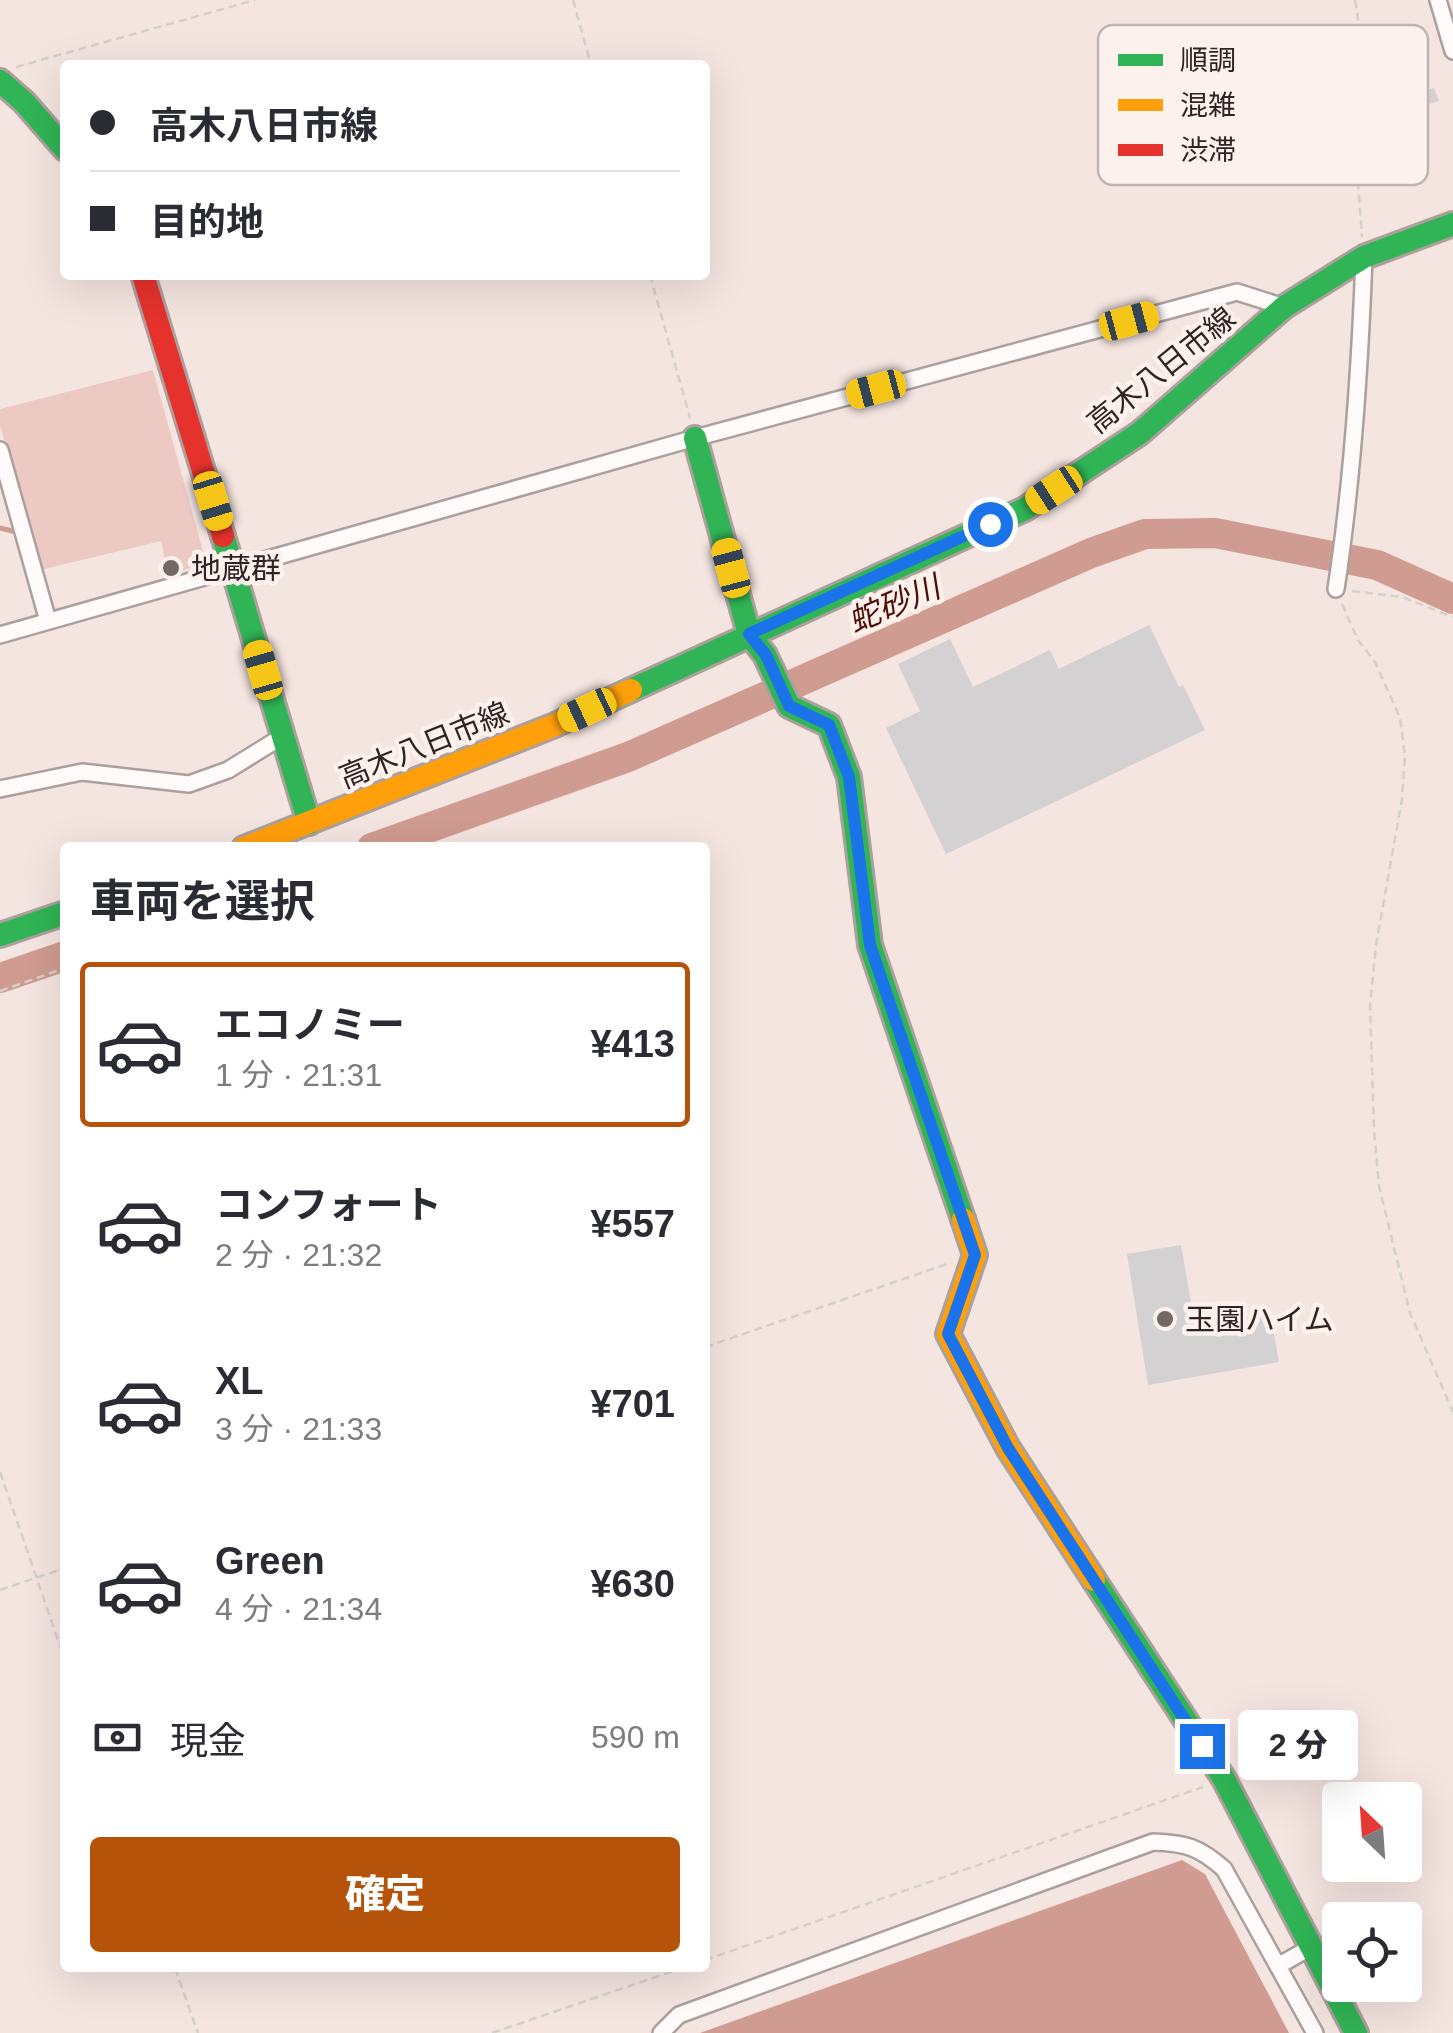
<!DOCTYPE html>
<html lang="ja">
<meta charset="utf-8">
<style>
body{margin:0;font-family:Arial,"Noto Sans JP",sans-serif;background:#f7f7f7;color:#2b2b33;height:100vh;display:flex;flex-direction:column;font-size:38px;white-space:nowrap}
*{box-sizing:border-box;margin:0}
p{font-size:32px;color:#7c7c81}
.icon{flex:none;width:55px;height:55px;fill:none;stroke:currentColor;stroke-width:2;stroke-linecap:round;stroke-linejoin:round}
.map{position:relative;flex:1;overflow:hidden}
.side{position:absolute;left:60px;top:842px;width:650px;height:1130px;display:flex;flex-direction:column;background:#fff;border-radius:10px;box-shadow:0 10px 40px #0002}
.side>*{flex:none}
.guide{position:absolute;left:60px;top:60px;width:650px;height:220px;border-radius:10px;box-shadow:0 10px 40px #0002;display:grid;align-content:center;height:220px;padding:0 30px;background:#fff}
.needle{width:65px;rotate:335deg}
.tools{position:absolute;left:1322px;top:1782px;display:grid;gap:20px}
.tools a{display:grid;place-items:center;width:100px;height:100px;border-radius:10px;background:#fff;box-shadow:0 10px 40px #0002;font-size:50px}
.end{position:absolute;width:45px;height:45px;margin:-22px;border:12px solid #1a73e8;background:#fff;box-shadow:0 0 0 5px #fff}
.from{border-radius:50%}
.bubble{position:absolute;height:70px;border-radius:10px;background:#fff;box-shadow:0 10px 40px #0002;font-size:32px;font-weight:800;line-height:70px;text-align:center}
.car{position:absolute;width:30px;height:60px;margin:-30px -15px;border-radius:12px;box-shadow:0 0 8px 2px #0007;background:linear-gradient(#f5c518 24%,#345 0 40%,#f5c518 0 76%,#345 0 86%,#f5c518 0)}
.guide b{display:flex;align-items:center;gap:35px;height:95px;font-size:38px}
.guide b+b{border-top:2px solid #e1e1e2}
.guide i{width:25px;height:25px;background:#2b2b33}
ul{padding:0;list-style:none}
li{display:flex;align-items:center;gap:30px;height:165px;margin:0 20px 15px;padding:0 10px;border:5px solid transparent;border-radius:10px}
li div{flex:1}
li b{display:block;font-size:38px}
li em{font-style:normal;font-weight:800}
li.active{border-color:#b45309}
li>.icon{width:90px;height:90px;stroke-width:1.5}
h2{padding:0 30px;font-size:45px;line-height:120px}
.pay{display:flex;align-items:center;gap:25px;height:110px;padding:0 30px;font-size:38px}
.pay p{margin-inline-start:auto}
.primary-button{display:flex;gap:20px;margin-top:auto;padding:20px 30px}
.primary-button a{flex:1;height:115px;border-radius:10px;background:#b45309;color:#fff;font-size:40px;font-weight:800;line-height:115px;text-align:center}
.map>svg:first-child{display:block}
</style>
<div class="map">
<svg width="1453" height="2033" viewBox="0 0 1453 2033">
<rect width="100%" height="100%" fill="#f5e5e1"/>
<!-- green -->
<path fill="#eccac3" d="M153,370L206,562L168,576L161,541L40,570L0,425V409Z"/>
<!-- water -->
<path fill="#d09b90" d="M1182,1860L1205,1874L1289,2033H700Z"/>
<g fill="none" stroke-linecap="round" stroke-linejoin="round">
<!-- stream -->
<path stroke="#d09b90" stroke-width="5" d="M0,528L16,532"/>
<!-- river -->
<g stroke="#d09b90" stroke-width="30">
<path d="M372,848L628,757L1091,553L1145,534L1215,533L1377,565L1453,599"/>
<path d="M0,978L65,956"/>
</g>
</g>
<!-- building -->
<g fill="#d4d1d2">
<path d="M1434,88L1439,101L1426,105L1428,110L1394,115L1389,99Z"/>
<path d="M1149,625L1179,687L1183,685L1205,730L946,854L886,728L920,711L898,664L950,639L973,687L1050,650L1059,669Z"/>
<path d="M1181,1245L1195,1325L1270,1313L1279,1362L1148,1385L1127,1254Z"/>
</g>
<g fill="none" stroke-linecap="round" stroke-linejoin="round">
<!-- street casing -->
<g stroke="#aca09d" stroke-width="20">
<g id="street">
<path d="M1438,0L1453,51"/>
<path d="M0,450L48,621"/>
<path d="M1336,589C1353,478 1360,368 1364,257"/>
<path d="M0,635L695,438L1237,292L1284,307"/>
<path d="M0,789L82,772L189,784L228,770L283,736"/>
<path d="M1278,1966L1311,1947"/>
<path d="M661,2033L679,2015L1153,1842C1186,1843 1199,1847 1224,1869L1315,2033"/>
</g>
</g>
<!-- fast casing -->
<g stroke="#aca09d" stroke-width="28">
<g id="fast">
<path d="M0,81L24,102L65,149"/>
<path d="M695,438L749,634L765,655L789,706L829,725L849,777L870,945L963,1219"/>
<path d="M223,536L309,823"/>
<path d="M631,690L1025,509L1140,433L1284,307L1364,257L1453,224"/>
<path d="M0,935L65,913"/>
<path d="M1094,1580L1224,1779L1356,2033"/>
</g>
</g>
<!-- slow casing -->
<g stroke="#aca09d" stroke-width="28">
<g id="slow">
<path d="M244,848L555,725L631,690"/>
<path d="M963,1219L975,1255L948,1334L1008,1448L1094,1580"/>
</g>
</g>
<!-- jam casing -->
<g stroke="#aca09d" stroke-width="28">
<path id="jam" d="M143,275L223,536"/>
</g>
<!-- path -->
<g stroke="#d4d0ce" stroke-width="2.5" stroke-dasharray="8 5" stroke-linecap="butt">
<path d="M573,0L591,65"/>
<path d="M1355,0C1363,38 1356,72 1356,110C1355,153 1359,195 1362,237"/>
<path d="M16,67L255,0"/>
<path d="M650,275L690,418"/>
<path d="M1352,591L1402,597L1453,617"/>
<path d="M1342,604L1358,640L1375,662L1400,718L1405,756L1402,799L1376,945L1370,1006L1374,1129L1379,1186L1410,1313L1453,1412"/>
<path d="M0,991L65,968"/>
<path d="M705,1347L950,1263"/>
<path d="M0,1472L65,1660"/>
<path d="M0,1590L65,1568"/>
<path d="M705,1960L1203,1787"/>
<path d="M175,1968L198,2033"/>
<path d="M492,2033L682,1968"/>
</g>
<!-- street -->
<use href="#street" stroke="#fefbfa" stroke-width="15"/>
<!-- fast -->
<use href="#fast" stroke="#30b455" stroke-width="22"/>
<!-- slow -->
<use href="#slow" stroke="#ff9f0a" stroke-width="22"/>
<!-- jam -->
<use href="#jam" stroke="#e5322d" stroke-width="22"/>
</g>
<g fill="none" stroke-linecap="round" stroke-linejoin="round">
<!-- route -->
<path stroke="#1a73e8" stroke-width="12" d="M990,524L749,634L766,655L789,706L829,725L849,777L870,945L975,1255L948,1334L1008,1448L1202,1746"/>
</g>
<!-- markers -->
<g fill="#746865" stroke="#fdf1ee" stroke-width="4">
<circle cx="171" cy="568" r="10"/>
<circle cx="1165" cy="1319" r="10"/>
</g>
<g text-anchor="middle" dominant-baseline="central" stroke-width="9" stroke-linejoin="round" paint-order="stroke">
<!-- street labels -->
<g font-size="30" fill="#2f2422" stroke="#fdf1ee">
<text transform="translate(1161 370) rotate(-39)">高木八日市線</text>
<text transform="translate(424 745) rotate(-22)">高木八日市線</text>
</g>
<!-- poi labels -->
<g font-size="30" fill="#2f2422" stroke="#fdf1ee" text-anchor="start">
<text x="191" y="568">地蔵群</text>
<text x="1185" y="1319">玉園ハイム</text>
</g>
<!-- water labels -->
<g font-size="32" font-style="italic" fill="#4e0f06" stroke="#fdf1ee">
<text transform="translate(894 604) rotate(-23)">蛇砂川</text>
</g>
</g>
<!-- legend -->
<rect x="1098" y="25" width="330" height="160" rx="15" fill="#fdf1ee" stroke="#bfb4b1" stroke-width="2.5"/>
<rect x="1118" y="54" width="45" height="12" fill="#30b455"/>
<rect x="1118" y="99" width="45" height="12" fill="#ff9f0a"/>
<rect x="1118" y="144" width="45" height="12" fill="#e5322d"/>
<g font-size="28" fill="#2f2422">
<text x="1180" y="70">順調</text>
<text x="1180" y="115">混雑</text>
<text x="1180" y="160">渋滞</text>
</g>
</svg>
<div class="tools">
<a><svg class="needle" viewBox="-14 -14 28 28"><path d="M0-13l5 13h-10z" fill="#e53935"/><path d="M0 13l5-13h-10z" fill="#7c7c81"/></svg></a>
<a><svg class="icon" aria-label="locate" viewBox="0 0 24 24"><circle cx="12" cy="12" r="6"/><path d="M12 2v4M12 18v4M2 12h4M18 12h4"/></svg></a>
</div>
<i class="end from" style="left:990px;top:524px"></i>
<i class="end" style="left:1202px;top:1746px"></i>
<div class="bubble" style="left:1238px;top:1710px;width:120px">2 分</div>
<i class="car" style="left:1129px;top:321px;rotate:75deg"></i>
<i class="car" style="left:876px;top:389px;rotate:255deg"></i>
<i class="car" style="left:1054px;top:490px;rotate:237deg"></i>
<i class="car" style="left:213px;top:501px;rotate:163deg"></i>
<i class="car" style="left:731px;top:568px;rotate:345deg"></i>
<i class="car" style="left:263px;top:670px;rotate:344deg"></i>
<i class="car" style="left:587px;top:710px;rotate:245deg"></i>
<div class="guide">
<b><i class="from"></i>高木八日市線</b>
<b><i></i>目的地</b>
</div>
<section class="side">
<h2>車両を選択</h2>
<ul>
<li class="active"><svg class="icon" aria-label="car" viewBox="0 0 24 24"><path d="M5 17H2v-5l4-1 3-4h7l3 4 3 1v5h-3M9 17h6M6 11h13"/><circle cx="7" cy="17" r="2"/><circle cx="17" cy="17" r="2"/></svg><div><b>エコノミー</b><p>1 分 · 21:31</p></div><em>¥413</em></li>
<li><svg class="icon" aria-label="car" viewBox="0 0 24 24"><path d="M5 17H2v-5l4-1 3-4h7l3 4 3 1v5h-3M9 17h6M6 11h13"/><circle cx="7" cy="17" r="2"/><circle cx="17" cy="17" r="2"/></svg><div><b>コンフォート</b><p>2 分 · 21:32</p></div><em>¥557</em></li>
<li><svg class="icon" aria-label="car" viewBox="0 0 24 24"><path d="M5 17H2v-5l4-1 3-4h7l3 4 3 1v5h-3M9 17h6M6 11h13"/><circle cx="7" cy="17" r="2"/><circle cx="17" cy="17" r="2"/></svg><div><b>XL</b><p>3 分 · 21:33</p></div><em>¥701</em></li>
<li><svg class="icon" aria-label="car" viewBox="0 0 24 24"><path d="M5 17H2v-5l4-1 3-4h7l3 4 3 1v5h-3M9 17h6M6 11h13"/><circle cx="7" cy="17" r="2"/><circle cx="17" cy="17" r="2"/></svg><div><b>Green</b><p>4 分 · 21:34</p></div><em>¥630</em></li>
</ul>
<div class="pay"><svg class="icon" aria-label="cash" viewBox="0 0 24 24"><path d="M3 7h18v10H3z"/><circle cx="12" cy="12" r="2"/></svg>現金<p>590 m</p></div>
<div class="primary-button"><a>確定</a></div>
</section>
</div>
